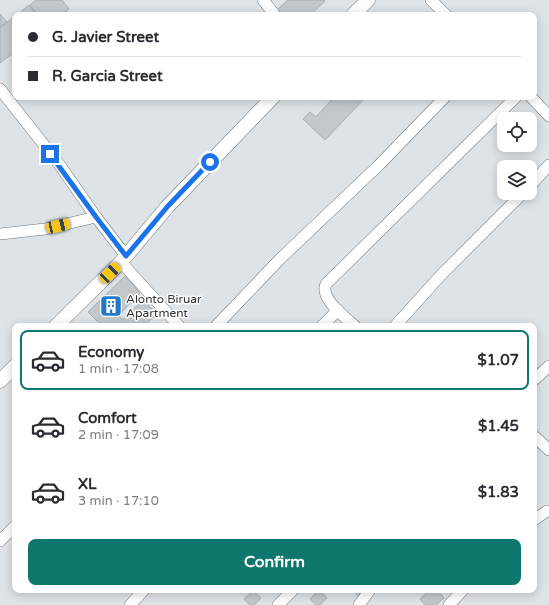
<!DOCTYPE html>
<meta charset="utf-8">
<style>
body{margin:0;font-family:"Varela Round",sans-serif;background:#f7f7f7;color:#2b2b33;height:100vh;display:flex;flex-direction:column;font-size:15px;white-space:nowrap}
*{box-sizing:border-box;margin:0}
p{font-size:13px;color:#7c7c81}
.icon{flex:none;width:22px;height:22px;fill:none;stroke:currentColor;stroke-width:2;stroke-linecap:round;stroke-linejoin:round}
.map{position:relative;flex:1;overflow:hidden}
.panel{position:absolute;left:12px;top:323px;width:525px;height:270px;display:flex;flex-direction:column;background:#fff;border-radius:8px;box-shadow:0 2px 10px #0003}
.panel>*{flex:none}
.guide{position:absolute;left:12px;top:12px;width:525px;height:88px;border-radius:8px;box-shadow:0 2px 10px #0003;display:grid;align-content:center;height:88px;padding:0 16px;background:#fff}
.controls{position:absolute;left:497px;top:112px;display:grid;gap:8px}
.controls a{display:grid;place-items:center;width:40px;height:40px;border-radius:8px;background:#fff;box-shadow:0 2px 10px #0003;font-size:20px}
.end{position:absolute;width:18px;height:18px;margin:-9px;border:5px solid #1a73e8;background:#fff;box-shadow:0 0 0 2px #fff}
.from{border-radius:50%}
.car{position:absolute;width:12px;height:24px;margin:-12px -6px;border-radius:5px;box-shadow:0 0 3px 1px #0007;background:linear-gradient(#f5c518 24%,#345 0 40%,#f5c518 0 76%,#345 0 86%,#f5c518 0)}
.guide b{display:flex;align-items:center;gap:14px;height:38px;font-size:15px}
.guide b+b{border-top:1px solid #e1e1e2}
.guide i{width:10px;height:10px;background:#2b2b33}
ul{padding:7px 0 0;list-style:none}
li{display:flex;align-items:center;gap:12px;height:60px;margin:0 8px 6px;padding:0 8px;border:2px solid transparent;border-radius:8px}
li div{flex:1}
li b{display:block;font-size:15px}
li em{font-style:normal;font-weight:700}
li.selected{border-color:#0f766e}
li>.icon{width:36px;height:36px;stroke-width:1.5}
.primary-button{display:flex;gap:8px;margin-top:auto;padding:8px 16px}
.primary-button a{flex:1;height:46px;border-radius:8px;background:#0f766e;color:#fff;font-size:16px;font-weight:700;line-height:46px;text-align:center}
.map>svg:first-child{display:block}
</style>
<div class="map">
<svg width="549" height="605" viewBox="0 0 549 605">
<rect width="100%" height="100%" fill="#dee3e7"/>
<!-- building -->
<g fill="#c3c8cc" stroke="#a9aeb2">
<path d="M36,0H62L69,9L61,15H38L30,5Z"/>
<path d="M288,0H323L325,1L310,15H282L277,10Z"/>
<path d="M29,5L36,14L35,15H17Z"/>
<path d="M0,14L7,22L0,27Z"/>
<path d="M15,16V52L0,63V28Z"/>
<path d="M334,97H362L364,99L325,140L303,119L310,112L316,117Z"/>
<path d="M125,276L140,293L119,315L122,320L143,300L157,314L144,326H102L88,312Z"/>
<path d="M319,590L327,598L320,605H316L310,599Z"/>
<path d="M353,590H367L360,598Z"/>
<path d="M430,590H437L444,598L436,605H425L420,599Z"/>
<path d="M253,591L261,598L254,605H250L244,599Z"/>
</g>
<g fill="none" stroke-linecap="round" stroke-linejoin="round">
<!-- minor casing -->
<g stroke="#707579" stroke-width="12">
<g id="minor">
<path d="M263,0L275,15"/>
<path d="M431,0L446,15"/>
<path d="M0,89L59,164L96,217L126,256"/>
<path d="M531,97L549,116"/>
<path d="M530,186L549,165"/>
<path d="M0,234L45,229L96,217"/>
<path d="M121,262L179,326"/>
<path d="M216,326L280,259L379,165L445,97"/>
<path d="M322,326L338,310"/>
<path d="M355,326C345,317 319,298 326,284L516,97"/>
<path d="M395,326L441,275L523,193"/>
<path d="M534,380L549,366"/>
<path d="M534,436L549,450"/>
<path d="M534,520L547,511"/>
<path d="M0,541L15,526"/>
<path d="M130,605L144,590"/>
<path d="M278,605L293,590"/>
<path d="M359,605L370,590"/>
<path d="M449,605L463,590"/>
</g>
</g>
<!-- tertiary casing -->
<g stroke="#707579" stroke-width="15">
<g id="tertiary">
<path d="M353,15L368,0"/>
<path d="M56,326L121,262L168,206L273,97"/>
<path d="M0,381L15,366"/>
</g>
</g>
<!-- minor -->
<use href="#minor" stroke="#fff" stroke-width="11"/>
<!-- tertiary -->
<use href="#tertiary" stroke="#fff" stroke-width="14"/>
</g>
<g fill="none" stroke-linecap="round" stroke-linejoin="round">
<!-- route -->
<path stroke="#1a73e8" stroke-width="5" d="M50,154L96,217L126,256L168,206L210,162"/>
</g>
<!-- icons -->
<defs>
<g id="building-square" transform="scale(1.15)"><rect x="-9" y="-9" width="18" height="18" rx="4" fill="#2379c7" stroke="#fff"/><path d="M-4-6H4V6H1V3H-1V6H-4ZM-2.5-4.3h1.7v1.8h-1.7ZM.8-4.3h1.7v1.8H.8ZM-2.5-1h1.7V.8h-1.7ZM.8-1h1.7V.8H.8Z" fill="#fff"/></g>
</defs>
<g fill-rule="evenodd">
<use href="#building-square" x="111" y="306"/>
</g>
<g text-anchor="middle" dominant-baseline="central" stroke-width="3" stroke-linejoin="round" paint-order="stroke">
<!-- poi labels -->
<g font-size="12" fill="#323435" stroke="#fff" text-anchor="start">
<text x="126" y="299">Alonto Biruar<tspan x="126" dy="14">Apartment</tspan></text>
</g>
</g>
</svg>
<div class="controls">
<a><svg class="icon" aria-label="locate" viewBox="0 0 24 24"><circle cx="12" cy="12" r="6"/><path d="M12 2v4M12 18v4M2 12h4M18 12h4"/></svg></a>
<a><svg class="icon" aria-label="layers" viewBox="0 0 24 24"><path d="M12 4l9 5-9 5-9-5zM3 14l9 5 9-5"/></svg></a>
</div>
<i class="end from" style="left:210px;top:162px"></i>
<i class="end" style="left:50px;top:154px"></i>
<i class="car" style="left:58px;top:226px;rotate:77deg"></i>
<i class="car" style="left:110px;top:273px;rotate:46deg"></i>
<div class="guide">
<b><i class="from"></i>G. Javier Street</b>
<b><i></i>R. Garcia Street</b>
</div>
<section class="panel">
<ul>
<li class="selected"><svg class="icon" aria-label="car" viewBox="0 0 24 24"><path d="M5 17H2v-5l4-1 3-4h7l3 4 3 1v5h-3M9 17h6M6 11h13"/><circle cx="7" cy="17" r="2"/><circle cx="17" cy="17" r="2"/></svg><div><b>Economy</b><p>1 min · 17:08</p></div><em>$1.07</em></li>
<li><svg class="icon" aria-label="car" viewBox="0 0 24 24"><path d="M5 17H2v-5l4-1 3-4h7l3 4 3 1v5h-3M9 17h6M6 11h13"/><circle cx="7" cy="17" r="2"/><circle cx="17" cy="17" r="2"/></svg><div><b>Comfort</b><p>2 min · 17:09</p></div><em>$1.45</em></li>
<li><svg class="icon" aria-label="car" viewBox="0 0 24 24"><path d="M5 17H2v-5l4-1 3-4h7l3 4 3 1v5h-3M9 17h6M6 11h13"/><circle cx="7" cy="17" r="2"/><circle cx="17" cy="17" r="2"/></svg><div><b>XL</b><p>3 min · 17:10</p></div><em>$1.83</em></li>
</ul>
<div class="primary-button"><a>Confirm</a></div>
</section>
</div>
